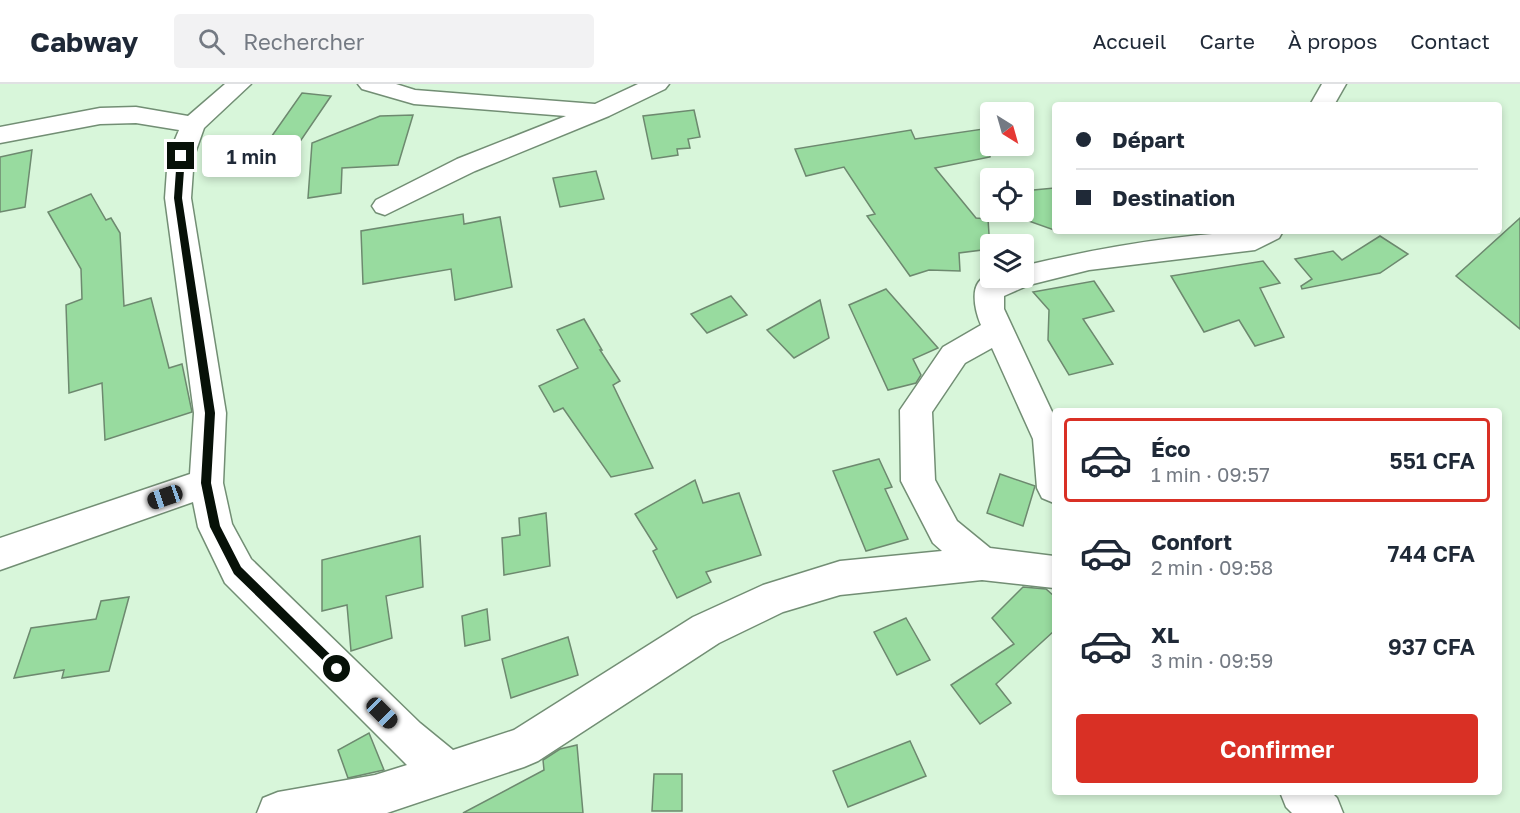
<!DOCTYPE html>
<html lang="fr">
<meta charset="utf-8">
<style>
body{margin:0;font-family:"Golos Text",sans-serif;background:#f2f2f3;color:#1f2937;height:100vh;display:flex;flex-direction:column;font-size:22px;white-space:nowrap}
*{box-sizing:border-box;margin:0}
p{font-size:20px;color:#747a83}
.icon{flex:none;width:33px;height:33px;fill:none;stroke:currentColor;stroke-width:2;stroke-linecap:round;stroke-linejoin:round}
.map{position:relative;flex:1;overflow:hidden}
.sheet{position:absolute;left:1052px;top:324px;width:450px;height:387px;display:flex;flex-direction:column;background:#fff;border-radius:6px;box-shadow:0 3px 9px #0003}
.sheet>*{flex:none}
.guide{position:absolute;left:1052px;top:18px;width:450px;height:132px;border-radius:6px;box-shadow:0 3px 9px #0003;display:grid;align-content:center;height:132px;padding:0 24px;background:#fff}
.needle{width:39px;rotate:143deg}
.fabs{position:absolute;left:980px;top:18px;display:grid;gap:12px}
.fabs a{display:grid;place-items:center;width:54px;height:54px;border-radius:6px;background:#fff;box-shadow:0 3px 9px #0003;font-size:30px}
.end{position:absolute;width:27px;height:27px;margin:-14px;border:8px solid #071108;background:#fff;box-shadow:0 0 0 3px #fff}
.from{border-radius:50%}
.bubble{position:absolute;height:42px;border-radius:6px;background:#fff;box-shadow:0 3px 9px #0003;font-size:20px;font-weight:600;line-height:42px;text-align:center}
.car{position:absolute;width:18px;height:36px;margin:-18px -9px;border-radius:8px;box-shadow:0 0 4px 2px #0007;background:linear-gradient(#222 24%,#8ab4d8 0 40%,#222 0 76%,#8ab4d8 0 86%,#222 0)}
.guide b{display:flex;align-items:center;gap:21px;height:57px;font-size:22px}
.guide b+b{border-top:2px solid #e0e1e3}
.guide i{width:15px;height:15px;background:#1f2937}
ul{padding:10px 0 0;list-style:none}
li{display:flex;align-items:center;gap:18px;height:84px;margin:0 12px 9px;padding:0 12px;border:3px solid transparent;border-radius:6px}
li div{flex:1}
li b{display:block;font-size:22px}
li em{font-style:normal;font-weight:600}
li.on{border-color:#d93025}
li>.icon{width:54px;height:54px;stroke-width:1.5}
.primary-button{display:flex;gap:12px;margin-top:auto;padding:12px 24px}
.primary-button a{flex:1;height:69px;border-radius:6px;background:#d93025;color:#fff;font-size:24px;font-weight:600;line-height:69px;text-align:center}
header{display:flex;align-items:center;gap:36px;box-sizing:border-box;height:84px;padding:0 30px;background:#fff;border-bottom:2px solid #e0e1e3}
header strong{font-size:28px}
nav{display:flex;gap:33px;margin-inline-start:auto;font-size:21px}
.search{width:420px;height:54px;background:#f2f2f3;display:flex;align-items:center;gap:15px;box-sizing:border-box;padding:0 21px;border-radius:6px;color:#747a83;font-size:22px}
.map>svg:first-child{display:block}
</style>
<header>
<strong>Cabway</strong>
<div class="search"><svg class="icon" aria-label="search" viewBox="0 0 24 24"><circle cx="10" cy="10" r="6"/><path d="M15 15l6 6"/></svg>Rechercher</div>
<nav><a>Accueil</a><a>Carte</a><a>À propos</a><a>Contact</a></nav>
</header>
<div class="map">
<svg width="1520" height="729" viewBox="0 0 1520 729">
<rect width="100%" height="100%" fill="#d8f6da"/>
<!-- building -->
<g fill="#98db9f" stroke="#6d896f" stroke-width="1.5">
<path d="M302,9L331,12L297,62L267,59Z"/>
<path d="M694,26L700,53L688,55L690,64L677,65L678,71L652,75L643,32Z"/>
<path d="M413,31L398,81L342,84L341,109L308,114L312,59L380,32Z"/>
<path d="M990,44V73L935,84L976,134L988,135L990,165L959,169L960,187L929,186L910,192L867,132L875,130L844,83L806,92L795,65L911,46L915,55Z"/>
<path d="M32,66L25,123L0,128V73Z"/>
<path d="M596,87L604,115L560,123L553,94Z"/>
<path d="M1054,104V146L1023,135V107Z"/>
<path d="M91,110L106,136L111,134L120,149L124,222L151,214L169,284L182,280L192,328L105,356L102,299L69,309L66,221L82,215L81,185L48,128Z"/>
<path d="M463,130L464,140L500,133L512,203L455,216L451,185L363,200L361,147Z"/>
<path d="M1520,134V245L1456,192Z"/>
<path d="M1380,152L1408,170L1380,189L1302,205L1301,202L1312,195L1295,175L1333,167L1342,176Z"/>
<path d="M1263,177L1280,199L1260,204L1284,253L1255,262L1239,236L1204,248L1171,192Z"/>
<path d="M1094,197L1114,227L1083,235L1113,280L1069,291L1048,256L1049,226L1033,208Z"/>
<path d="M886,205L938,264L913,275L921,291L916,299L888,306L849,221Z"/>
<path d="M731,212L747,231L707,249L691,230Z"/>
<path d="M820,216L829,254L794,274L767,246Z"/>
<path d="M584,235L602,266H600L620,297L613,301L653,384L611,393L563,324L554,328L539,302L578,284L557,246Z"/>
<path d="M879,375L892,403L885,405L908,455L866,467L833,387Z"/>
<path d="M1000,390L1035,402L1023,442L987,429Z"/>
<path d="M695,396L703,419L739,409L761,471L706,488L711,498L677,514L653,467L657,465L635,430Z"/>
<path d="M546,429L550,482L504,491L502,454L520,451L519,434Z"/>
<path d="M420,452L423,503L386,512L392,554L351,567L347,521L322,527V476Z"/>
<path d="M1023,503L1046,505L1054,512V547L996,600L1011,619L980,640L951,601L1014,560L992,534Z"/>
<path d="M129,513L109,587L62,594L64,586L14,594L31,544L96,535L101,517Z"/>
<path d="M487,525L490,556L465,562L462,532Z"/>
<path d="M906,534L930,576L897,591L874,548Z"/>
<path d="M568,553L578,591L511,614L502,575Z"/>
<path d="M369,649L384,686L348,694L338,666Z"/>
<path d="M910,657L926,692L848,723L833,687Z"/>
<path d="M577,661L583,729H463L544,686L543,676L560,665Z"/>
<path d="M654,690H682V727H652Z"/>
</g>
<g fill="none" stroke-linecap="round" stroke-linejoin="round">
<!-- minor casing -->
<g stroke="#728e74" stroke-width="3">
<g id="minor">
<path d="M225,0H251L204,44L194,72L191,114L226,329L223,399L232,440L251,475L420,639L453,666L514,646L693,533L763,501L840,477L942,467L933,459L901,397L900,326L943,263L981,241C975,227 967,195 990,192C998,192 1013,194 1023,194V182C1107,162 1196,147 1283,147L1279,154L1255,166L1089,186L1029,201L1004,212V225L1054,332V419L1042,414L1037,404L1033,355L992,264L965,279L932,328L935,396L957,437L990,464L1054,472V504L982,496L840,511L783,528L719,559L538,677L524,683L387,729H257L263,714L278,708L375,691L407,681L225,499L198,443L193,418L0,486V454L190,390L194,329L165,114L168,72L179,46L136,39L100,40L0,59V43L100,24L136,23L188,32Z"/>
<path d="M358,0H396L415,6L595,20L638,0H669L665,5L609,32L475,87L385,131L376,128L372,122L376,116L457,75L566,32L414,20L362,5Z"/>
<path d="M1322,0H1346L1334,21H1310Z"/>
<path d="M1280,708H1331L1337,714L1343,729H1292L1286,723Z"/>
</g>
</g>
<!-- minor -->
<use href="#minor" fill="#fff" fill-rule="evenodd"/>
</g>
<!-- route -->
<path fill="#071108" d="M181,70L185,72L182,114L215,329L211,399L220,442L241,483L341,581V589L337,590L234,490L210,443L201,399L205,329L174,114L177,72Z"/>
</svg>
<div class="fabs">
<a><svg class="needle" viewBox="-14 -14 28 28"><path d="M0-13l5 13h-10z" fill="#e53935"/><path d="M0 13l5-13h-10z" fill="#747a83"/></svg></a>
<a><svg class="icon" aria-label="locate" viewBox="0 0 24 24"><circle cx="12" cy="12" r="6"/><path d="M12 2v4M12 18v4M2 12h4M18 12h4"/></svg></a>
<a><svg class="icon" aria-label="layers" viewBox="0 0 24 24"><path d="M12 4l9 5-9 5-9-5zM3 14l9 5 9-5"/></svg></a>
</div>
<i class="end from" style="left:337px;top:585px"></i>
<i class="end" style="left:181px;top:72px"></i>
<div class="bubble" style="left:202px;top:51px;width:99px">1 min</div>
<i class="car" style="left:165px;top:413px;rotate:251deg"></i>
<i class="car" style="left:382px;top:629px;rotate:135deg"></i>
<div class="guide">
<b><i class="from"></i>Départ</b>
<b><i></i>Destination</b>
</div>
<section class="sheet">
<ul>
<li class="on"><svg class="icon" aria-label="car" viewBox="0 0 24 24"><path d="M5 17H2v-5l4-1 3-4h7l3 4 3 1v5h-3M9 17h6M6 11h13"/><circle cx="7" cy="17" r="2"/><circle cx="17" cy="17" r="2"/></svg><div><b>Éco</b><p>1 min · 09:57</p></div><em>551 CFA</em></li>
<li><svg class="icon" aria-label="car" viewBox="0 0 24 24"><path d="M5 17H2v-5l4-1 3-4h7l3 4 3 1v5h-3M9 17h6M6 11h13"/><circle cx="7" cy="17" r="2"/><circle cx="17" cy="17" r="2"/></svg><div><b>Confort</b><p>2 min · 09:58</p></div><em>744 CFA</em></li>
<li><svg class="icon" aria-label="car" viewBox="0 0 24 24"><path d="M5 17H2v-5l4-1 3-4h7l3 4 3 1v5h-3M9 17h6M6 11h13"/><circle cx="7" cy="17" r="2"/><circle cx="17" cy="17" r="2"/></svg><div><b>XL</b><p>3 min · 09:59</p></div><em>937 CFA</em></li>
</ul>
<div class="primary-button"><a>Confirmer</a></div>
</section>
</div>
